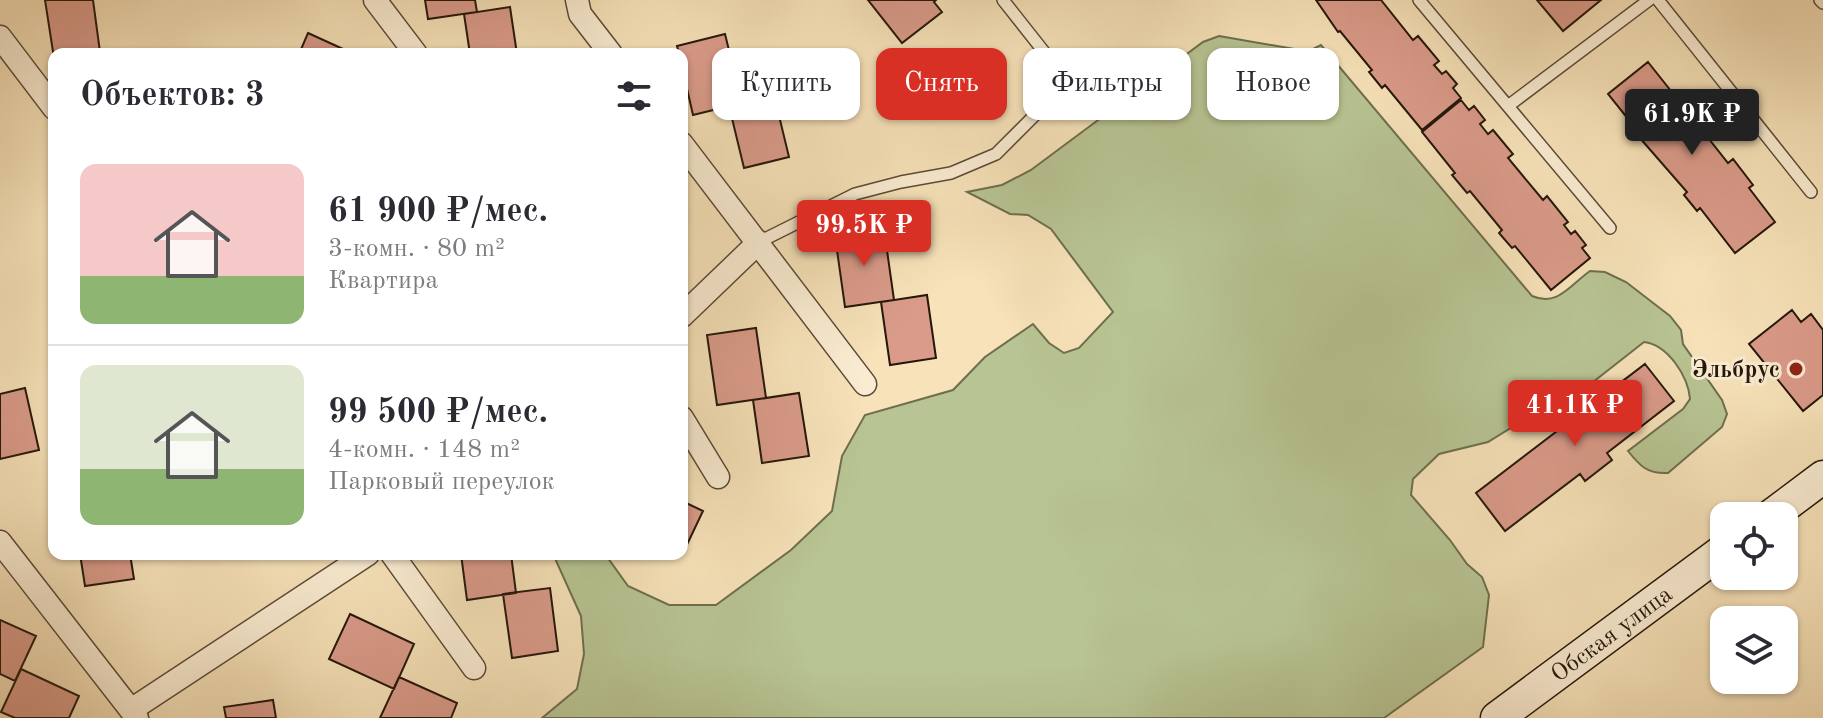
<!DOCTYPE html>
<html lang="ru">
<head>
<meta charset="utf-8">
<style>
	:root { --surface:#fff; --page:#f2f2f3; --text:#2b2b33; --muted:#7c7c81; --line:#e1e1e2; --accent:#d93025 }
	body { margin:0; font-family:"Old Standard TT",serif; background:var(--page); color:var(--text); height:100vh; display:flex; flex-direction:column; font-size:30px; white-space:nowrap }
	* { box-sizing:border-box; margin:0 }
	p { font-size:26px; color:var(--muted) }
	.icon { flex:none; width:44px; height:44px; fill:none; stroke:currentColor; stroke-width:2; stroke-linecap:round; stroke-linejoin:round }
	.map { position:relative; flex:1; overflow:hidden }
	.sheet { position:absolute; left:48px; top:48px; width:640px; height:512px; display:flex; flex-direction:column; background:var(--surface); border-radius:16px; box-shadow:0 2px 6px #0004 }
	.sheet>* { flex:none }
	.top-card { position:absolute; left:712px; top:48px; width:760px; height:72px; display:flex; gap:16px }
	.controls { position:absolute; left:1710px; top:502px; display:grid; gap:16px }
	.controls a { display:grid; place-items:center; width:88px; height:88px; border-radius:16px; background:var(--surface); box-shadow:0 2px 6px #0004; font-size:40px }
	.price { position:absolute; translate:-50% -68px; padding:0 18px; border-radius:8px; background:var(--accent); color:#fff; font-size:26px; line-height:52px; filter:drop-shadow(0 2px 4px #0008) }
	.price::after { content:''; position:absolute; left:50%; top:48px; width:24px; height:18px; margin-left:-12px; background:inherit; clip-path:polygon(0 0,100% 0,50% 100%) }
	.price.selected { background:#222; color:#fff }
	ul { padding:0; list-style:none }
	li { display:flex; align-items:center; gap:24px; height:200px; padding:0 32px }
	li+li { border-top:2px solid var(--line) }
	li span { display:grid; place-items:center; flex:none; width:224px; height:160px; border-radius:16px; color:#555 }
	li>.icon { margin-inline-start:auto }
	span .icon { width:96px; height:96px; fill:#fffc; stroke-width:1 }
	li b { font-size:34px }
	h2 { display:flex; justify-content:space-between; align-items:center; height:96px; padding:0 32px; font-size:34px }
	.chip { padding:0 28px; border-radius:16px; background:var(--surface); box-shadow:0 2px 6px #0004; font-size:28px; line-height:72px }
	.chip.selected { background:var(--accent); color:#fff }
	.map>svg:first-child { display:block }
	.green { fill:#b8c493; stroke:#6e6e4f; stroke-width:2 }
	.building { fill:#da9b8a; stroke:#25170b; stroke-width:2 }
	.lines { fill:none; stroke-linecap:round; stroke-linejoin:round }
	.lane-casing { stroke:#5a4a36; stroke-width:14 }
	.street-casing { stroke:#5a4a36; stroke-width:25 }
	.secondary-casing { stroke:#25170b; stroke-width:35 }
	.lane { stroke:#faecd2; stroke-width:11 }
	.street { stroke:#faecd2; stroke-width:22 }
	.secondary { stroke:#faecd2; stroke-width:32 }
	.poi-dot { fill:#8f2418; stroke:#faecd2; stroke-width:3 }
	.labels { text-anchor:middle; stroke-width:6; stroke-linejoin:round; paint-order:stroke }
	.poi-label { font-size:24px; font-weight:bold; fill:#25170b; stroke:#faecd2; text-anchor:end }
	.street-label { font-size:24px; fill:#25170b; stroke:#faecd2 }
</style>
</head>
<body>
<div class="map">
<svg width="1823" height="718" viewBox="0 0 1823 718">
	<rect width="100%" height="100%" fill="#f7e2b9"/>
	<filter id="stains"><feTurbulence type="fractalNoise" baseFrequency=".0025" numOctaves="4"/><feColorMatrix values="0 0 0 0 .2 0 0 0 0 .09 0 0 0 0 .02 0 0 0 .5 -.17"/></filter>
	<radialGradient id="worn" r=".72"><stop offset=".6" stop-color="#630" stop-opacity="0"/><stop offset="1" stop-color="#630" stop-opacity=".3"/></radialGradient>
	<path class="green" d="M1219,36l81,14h11l10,-5 211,251c26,11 38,-11 58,-25l15,1 21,10 44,34 11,14 2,14 39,56 5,14 -5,13 -54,46c-21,1 -28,-7 -40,-22l55,-42 7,-10c-2,-23 -22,-54 -46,-57l-70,55 -13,-10 -28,18 -16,19 -29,18 -49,12 -26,25 -2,16 39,45 17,24 15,13 7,18 -6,52 -99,71h-842l35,-29 7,-35 -3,-38 -28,-62h52l23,32 41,19h47l75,-55 41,-39 10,-55 23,-41 88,-25 32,-33 48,-33 16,19 15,10 15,-5 34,-36 -62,-83 -23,-14 -18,-1 -43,-22 35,-7 29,-15 172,-128z"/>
	<path class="building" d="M45,0h48l7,52 -46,2v4z
		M425,0h50l2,12 -49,7z
		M868,0h68l-2,2 8,10 -40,31z
		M1316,0h65l32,40 5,-4 21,25 -5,4 8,9 4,-3 11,13 -4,4 8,10 -39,32 -37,-45 -3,3 -13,-16 3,-2 -32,-39 -2,1z
		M1537,0h64l-38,31z
		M510,7l7,47h-47l-6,-40z
		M308,33l46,21h-55z
		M725,34l17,69 -49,12 -11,-48v-13h-3l-2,-8z
		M1648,62l27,34 4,-4 20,24 -5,4 34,43 5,-4 20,26 -4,3 26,34 -40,31 -35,-45 -3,3 -13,-16 3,-3 -48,-55 2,-2 -33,-41z
		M774,95l15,62 -45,11 -15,-62z
		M1461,100l8,10 5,-4 11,14 -5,4 8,10 5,-4 20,24 -5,4 35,42 4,-4 21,26 -4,3 7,9 4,-3 11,14 -4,3 8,10 -39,32 -36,-44 -3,2 -13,-15 3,-3 -32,-39 -3,2 -15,-18 3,-2 -33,-41z
		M884,229l10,71 -49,7 -10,-71z
		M927,295l9,63 -46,7 -9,-63z
		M1792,310l9,12 10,-8 12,16v65l-20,16 -54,-67z
		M756,328l10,70 -49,7 -10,-70z
		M1645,364l29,37 -67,52 5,7 -27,21 -5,-7 -75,57 -29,-38z
		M25,388l14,62 -39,9v-65z
		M799,393l10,63 -47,7 -9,-63z
		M682,501l21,10 -20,42h-1z
		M80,554h50l4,25 -49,7z
		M461,554h50l5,39 -49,7z
		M550,588l8,63 -46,7 -9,-64z
		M350,614l64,30 -20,45 -65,-30z
		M0,620l36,16 -21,45 -15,-7z
		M21,669l58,27 -10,22h-54l-14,-6z
		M399,677l58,26 -6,15h-71z
		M273,700l3,18h-50l-2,-11z"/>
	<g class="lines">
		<g class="lane-casing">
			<path id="lane" d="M1419,0l191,228
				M1658,0l153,192
				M1820,0l3,3
				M1508,106l141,-106
				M759,242l96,-48 46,-12 50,-9 45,-19 40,-40 16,-52 -49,-62"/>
		</g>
		<g class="street-casing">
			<path id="street" d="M375,0l41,54
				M577,0l3,14 31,40
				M0,37l54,71
				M682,144l183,240
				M682,316l77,-74
				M682,418l36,59
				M0,542l137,176
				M392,554l82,114
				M131,710l237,-156"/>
		</g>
		<g class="secondary-casing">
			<g id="secondary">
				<path d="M1771,516l52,-39"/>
				<path id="s1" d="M1497,718l227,-168"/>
			</g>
		</g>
		<use href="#lane" class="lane"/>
		<use href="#street" class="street"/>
		<use href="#secondary" class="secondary"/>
	</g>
	<circle class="poi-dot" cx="1796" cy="369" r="8"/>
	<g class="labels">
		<g class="poi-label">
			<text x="1780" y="377">Эльбрус</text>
		</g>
		<g class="street-label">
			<text dy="8" stroke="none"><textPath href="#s1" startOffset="142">Обская улица</textPath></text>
		</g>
	</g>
	<rect width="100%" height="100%" filter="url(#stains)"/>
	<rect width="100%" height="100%" fill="url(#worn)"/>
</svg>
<div class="controls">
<a><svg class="icon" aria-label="locate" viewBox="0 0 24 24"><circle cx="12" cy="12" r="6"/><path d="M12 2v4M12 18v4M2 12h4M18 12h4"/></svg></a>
<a><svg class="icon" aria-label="layers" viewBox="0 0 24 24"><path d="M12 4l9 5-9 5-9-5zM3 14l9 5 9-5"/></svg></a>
</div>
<b class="price selected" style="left:1692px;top:157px">61.9K ₽</b>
<b class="price" style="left:864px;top:268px">99.5K ₽</b>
<b class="price" style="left:1575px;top:448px">41.1K ₽</b>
<div class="top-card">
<a class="chip">Купить</a>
<a class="chip selected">Снять</a>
<a class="chip">Фильтры</a>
<a class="chip">Новое</a>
</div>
<section class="sheet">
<h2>Объектов: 3<svg class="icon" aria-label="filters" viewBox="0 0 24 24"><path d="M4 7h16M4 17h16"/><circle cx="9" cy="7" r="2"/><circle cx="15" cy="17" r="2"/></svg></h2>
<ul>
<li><span style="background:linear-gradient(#f6c9c9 70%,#8fb573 0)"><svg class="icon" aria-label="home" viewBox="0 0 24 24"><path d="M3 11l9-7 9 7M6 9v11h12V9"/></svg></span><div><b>61 900 ₽/мес.</b><p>3-комн. · 80 m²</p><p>Квартира</p></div></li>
<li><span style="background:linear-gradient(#dfe7d0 65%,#8fb573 0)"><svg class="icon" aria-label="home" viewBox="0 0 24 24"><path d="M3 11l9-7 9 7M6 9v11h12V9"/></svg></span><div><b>99 500 ₽/мес.</b><p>4-комн. · 148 m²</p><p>Парковый переулок</p></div></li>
</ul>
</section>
</div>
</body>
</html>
